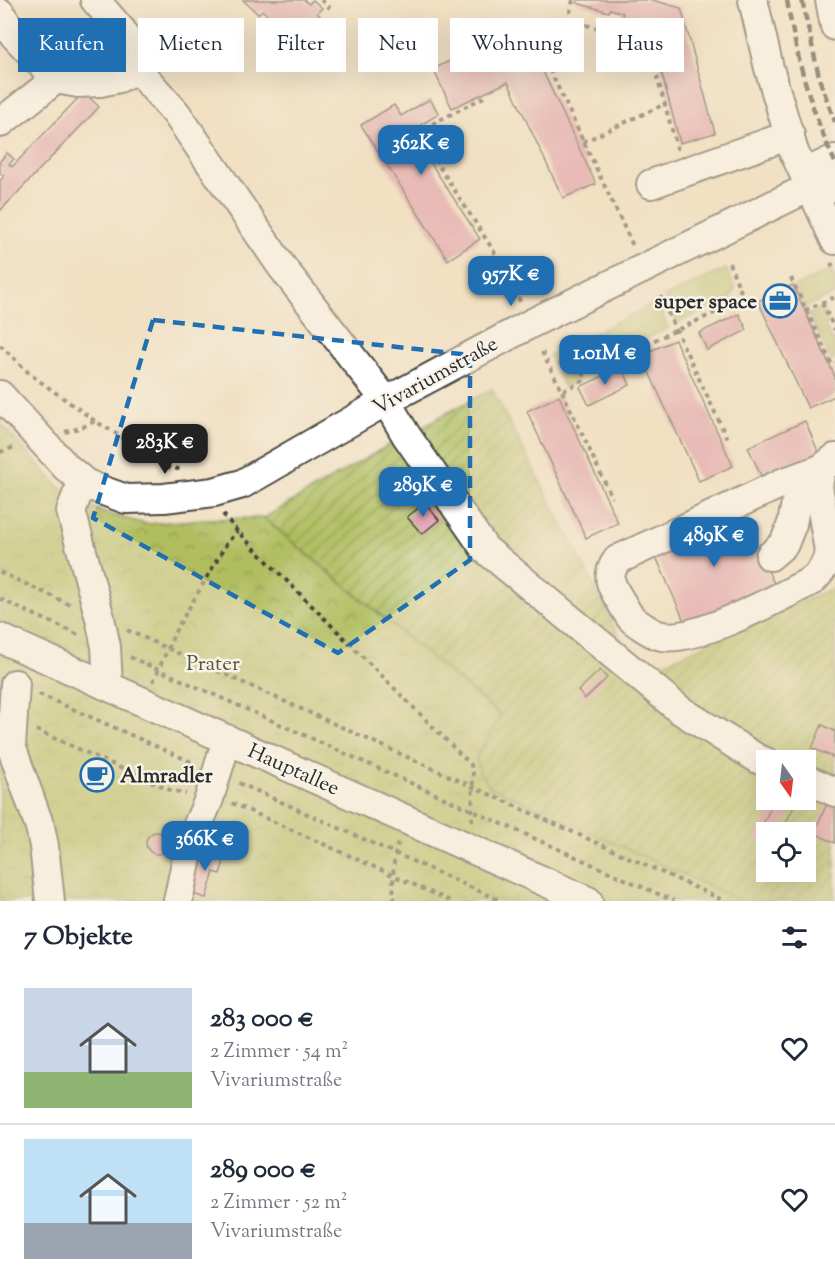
<!DOCTYPE html>
<html lang="de">
<head>
<meta charset="utf-8">
<style>
	:root { --surface:#fff; --page:#f2f2f3; --text:#1f2937; --muted:#747a83; --line:#e0e1e3; --accent:#1f6fb2 }
	body { margin:0; font-family:"Sorts Mill Goudy",serif; background:var(--page); color:var(--text); height:100vh; display:flex; flex-direction:column; font-size:22px; white-space:nowrap }
	* { box-sizing:border-box; margin:0 }
	p { font-size:20px; color:var(--muted) }
	.icon { flex:none; width:33px; height:33px; fill:none; stroke:currentColor; stroke-width:2; stroke-linecap:round; stroke-linejoin:round }
	.map { position:relative; height:901px; overflow:hidden }
	.panel { display:flex; flex-direction:column; background:var(--surface); flex:1 }
	.panel>* { flex:none }
	.top-card { position:absolute; left:18px; top:18px; width:800px; height:54px; display:flex; gap:12px }
	.needle { width:39px; rotate:166deg }
	.controls { position:absolute; left:756px; top:750px; display:grid; gap:12px }
	.controls a { display:grid; place-items:center; width:60px; height:60px; border-radius:0px; background:var(--surface); box-shadow:0 6px 24px #0002; font-size:30px }
	.price { position:absolute; translate:-50% -51px; padding:0 14px; border-radius:12px; background:var(--accent); color:#fff; font-size:20px; line-height:39px; filter:drop-shadow(0 2px 3px #0008) }
	.price::after { content:''; position:absolute; left:50%; top:36px; width:18px; height:14px; margin-left:-9px; background:inherit; clip-path:polygon(0 0,100% 0,50% 100%) }
	.price.on { background:#222; color:#fff }
	ul { padding:0; list-style:none }
	li { display:flex; align-items:center; gap:18px; height:150px; padding:0 24px }
	li+li { border-top:2px solid var(--line) }
	li span { display:grid; place-items:center; flex:none; width:168px; height:120px; border-radius:0px; color:#555 }
	li>.icon { margin-inline-start:auto }
	span .icon { width:72px; height:72px; fill:#fffc; stroke-width:1 }
	li b { font-size:26px }
	h2 { display:flex; justify-content:space-between; align-items:center; height:72px; padding:0 24px; font-size:26px }
	.tag { padding:0 21px; border-radius:0px; background:var(--surface); box-shadow:0 6px 24px #0002; font-size:21px; line-height:54px }
	.tag.on { background:var(--accent); color:#fff }
	.map>svg:first-child { display:block }
	.grass { fill:#b0be61; stroke:#6e7446; stroke-width:1.5 }
	.park { fill:url(#park-crowns); stroke:#6e7446; stroke-width:1.5 }
	.garden { fill:url(#garden-furrows); stroke:#6e7446; stroke-width:1.5; fill-rule:evenodd }
	.building { fill:#dd8ea6 }
	.lines { fill:none; stroke-linecap:round; stroke-linejoin:round }
	.minor-casing { stroke:#494642; stroke-width:32 }
	.path { stroke:#494642; stroke-width:4; stroke-dasharray:4.5 4.5; stroke-linecap:butt }
	.minor { stroke:#fff; stroke-width:28 }
	.rail { stroke:#2b2b2b; stroke-width:4.5; stroke-dasharray:9 4.5; stroke-linecap:butt }
	.marked { fill:none; stroke:#1f6fb2; stroke-width:4.5; stroke-dasharray:12 8; stroke-linejoin:round }
	.labels { text-anchor:middle; stroke-width:5; stroke-linejoin:round; paint-order:stroke }
	.poi-label { font-size:21px; font-weight:bold; fill:#2b2b2b; stroke:#f7f3e8; text-anchor:end }
	.street-label { font-size:21px; fill:#2b2b2b; stroke:#f7f3e8 }
	.park-label { font-size:21px; fill:#53573b; stroke:#f7f3e8 }
</style>
</head>
<body>
<div class="map">
<svg width="835" height="901" viewBox="0 0 835 901">
	<defs>
		<pattern id="park-crowns" width="20" height="18" patternUnits="userSpaceOnUse" patternTransform="scale(1.5)"><rect width="20" height="18" fill="#b0be61"/><path d="M2 6a3 3 0 1 1 6 0M12 15a3 3 0 1 1 6 0" fill="none" stroke="#8f9b50"/></pattern>
		<pattern id="garden-furrows" width="10" height="10" patternUnits="userSpaceOnUse" patternTransform="scale(1.5)"><rect width="10" height="10" fill="#b0be61"/><path d="M-1 1l2-2M0 10L10 0M9 11l2-2" fill="none" stroke="#8f9b50"/></pattern>
	</defs>
	<rect width="100%" height="100%" fill="#f7f3e8"/>
	<filter id="ink" filterUnits="userSpaceOnUse"><feTurbulence type="fractalNoise" baseFrequency=".0167" numOctaves="2"/><feDisplacementMap in="SourceGraphic" scale="12" xChannelSelector="R" yChannelSelector="G"/><feConvolveMatrix kernelMatrix="1 2 1 2 8 2 1 2 1" color-interpolation-filters="sRGB"/></filter>
	<filter id="wash" filterUnits="userSpaceOnUse"><feTurbulence type="fractalNoise" baseFrequency=".008" numOctaves="4" result="noise"/><feDisplacementMap in="SourceGraphic" scale="24" xChannelSelector="R" yChannelSelector="G"/><feGaussianBlur stdDeviation="1.35" result="paint"/><feColorMatrix in="noise" values="0 0 0 0 0 0 0 0 0 0 0 0 0 0 0 0 0 1.4 0 .05"/><feComposite in="paint" operator="in"/></filter>
	<g filter="url(#wash)">
		<rect width="100%" height="100%" fill="#f1e0c2"/>
		<path class="grass" d="M726,269l9,19 -4,10 -54,25 -13,-26z
			M831,270l4,8v16l-30,13 -9,-21z
			M657,302l11,26 -93,43 4,9 -15,7 -15,-32z
			M822,308l7,14 -4,3 7,16 3,-1v19l-3,2 -23,-47z"/>
		<path class="park" d="M0,423l58,63 43,26 45,12 62,-5 56,-1 237,198 -25,42 15,29 251,114h-742z"/>
		<path class="garden" d="M492,389l88,169 46,92 31,16 178,-79v314h-93l-251,-114 -11,-13 -4,-16 25,-43 -237,-197 142,-83zM766,760h40v40h-40zM766,832h40v40h-40z"/>
		<g id="blocks">
			<path class="building" d="M243,0h61l5,4 4,-4 9,8 -5,5 25,23 -24,26 -56,-52 -4,4z
				M577,0h75l29,8 34,125 -35,10 -27,-103 -3,-2 -31,-10 4,-15 -13,-4 -1,3 -32,-9z
				M509,32l8,18 13,-6 66,140 -33,14 -55,-116 -56,26 -19,-39z
				M84,92l15,15 -99,104v-30l4,-5 -4,-3v-12l7,-8 7,6 -5,5 3,3z
				M430,99l9,15 -29,17 70,108 -32,21 -87,-135 33,-20 7,11z
				M793,285l42,92v19l-27,12 -50,-107z
				M739,314l8,16 -40,20 -8,-17z
				M675,340l58,126 -34,15 -58,-126z
				M622,367l8,18 -41,20 -9,-18z
				M559,396l59,127 -32,15 -59,-127z
				M805,421l15,35 -56,26 -16,-35z
				M425,503l14,17 -17,14 -15,-17z
				M740,509l36,79 -89,39 -34,-77z
				M600,670l7,8 -22,21 -7,-8z
				M822,725l13,6v27l-23,-10z
				M89,767l18,9 -3,7 -18,-8z
				M830,797l5,3v43l-21,-10z
				M774,800h23l-12,25 18,7h-37v13l-10,-5z
				M146 843a11 11 0 1 1 22 0a11 11 0 1 1-22 0Z
				M200,847l26,8 -6,19 -6,-2 -8,26 -20,-6z"/>
		</g>
	</g>
	<g filter="url(#ink)">
		<use href="#blocks" fill-opacity="0" stroke="#494642" stroke-width="1.5"/>
		<g class="lines">
			<g class="minor-casing">
				<path id="minor" d="M95,0l27,31 8,18 7,20 39,44 106,154 104,134 20,34 79,114 195,161 78,49 8,3
					M753,0l16,68 25,84 41,88
					M830,0l5,26
					M0,13l14,22 42,44 22,4 22,-1 19,-4 18,-9
					M0,123l56,-44
					M651,184l139,-49
					M810,187l6,-19 19,-9
					M0,395l66,72 19,16 16,7 25,9 38,-1 50,-6 28,-8 144,-83 146,-78 278,-136 16,3 9,-4
					M821,469l-3,17 11,65c-2,13 -7,20 -16,29 -31,16 -122,66 -155,55 -7,-2 -23,-13 -27,-17 -4,-5 -7,-11 -10,-16 -10,-16 -16,-25 -4,-42l165,-77 39,-14 14,-11
					M85,483l-8,12 -6,16 29,107 6,29 2,39
					M770,556l14,-12 8,-20 9,-48
					M0,638l588,263
					M15,684l-4,62 29,81 4,19 6,55
					M806,779l29,13
					M178,901l12,-58 19,-44 18,-60"/>
			</g>
			<path class="path" d="M321,0l9,8
				M573,0l-3,12 2,9 75,21 31,109
				M572,21l-7,9 -28,13 97,205
				M484,97l-67,35 78,121 26,50
				M583,142l82,-38
				M729,263l15,36
				M831,263l4,8
				M791,278l41,87 3,-1
				M660,296l67,142
				M822,303l13,27
				M805,310l30,-13
				M0,345l31,30 64,46 48,29 24,18 13,1
				M542,352l20,39 21,-10 1,-9 168,-76
				M562,391l50,107
				M65,432l18,-5 12,-6
				M0,452l15,-5
				M223,514l14,17 234,234 2,8 -1,49
				M0,572l71,33
				M0,599l79,36
				M127,630l598,271
				M130,657l544,244
				M153,682l23,-52 51,-87 10,-12
				M39,694l157,70
				M36,730l134,60 16,4
				M239,783l262,118
				M232,803l218,98
				M394,901c-1,-20 -2,-39 4,-58"/>
			<use href="#minor" class="minor"/>
			<path class="rail" d="M787,0c9,56 24,111 48,162
				M802,0l18,81 15,41"/>
		</g>
	</g>
	<path d="M0 0H835V901H0ZM153,320l317,35v205l-132,93 -245,-135z" fill="#f1e0c2" fill-opacity=".55" fill-rule="evenodd"/>
	<path class="marked" d="M153,320l317,35v205l-132,93 -245,-135z"/>
	<defs>
		<g id="office-ring" transform="scale(1.725)"><circle r="9.5" fill="#f7f3e8" stroke="#1f6fb2" stroke-width="1.5"/><path d="M-6-3h4V-5.5h4V-3h4V5H-6ZM-1-4.5V-3h2v-1.5ZM-6 0V1H6V0Z" fill="#1f6fb2"/></g>
		<g id="cafe-ring" transform="scale(1.725)"><circle r="9.5" fill="#f7f3e8" stroke="#1f6fb2" stroke-width="1.5"/><path d="M-5.5-4.5H6V0H3Q3 3.5 0 3.5H-2.5Q-5.5 3.5-5.5 0ZM3-3.2v2h1.7v-2ZM-6 4.5H4V6H-6Z" fill="#1f6fb2"/></g>
	</defs>
	<g fill-rule="evenodd">
		<use href="#office-ring" x="780" y="301"/>
		<use href="#cafe-ring" x="97" y="775"/>
	</g>
	<g class="labels">
		<g class="poi-label">
			<text x="757" y="308">super space</text>
			<text x="120" y="782" text-anchor="start">Almradler</text>
		</g>
		<g class="street-label">
			<text transform="translate(435 375) rotate(-29)" y="7">Vivariumstraße</text>
			<text transform="translate(294 769) rotate(24)" y="7">Hauptallee</text>
		</g>
		<g class="park-label">
			<text x="213" y="670">Prater</text>
		</g>
	</g>
</svg>
<div class="controls">
<a><svg class="needle" viewBox="-14 -14 28 28"><path d="M0-13l5 13h-10z" fill="#e53935"/><path d="M0 13l5-13h-10z" fill="#747a83"/></svg></a>
<a><svg class="icon" aria-label="locate" viewBox="0 0 24 24"><circle cx="12" cy="12" r="6"/><path d="M12 2v4M12 18v4M2 12h4M18 12h4"/></svg></a>
</div>
<b class="price" style="left:421px;top:176px">362K €</b>
<b class="price" style="left:511px;top:307px">957K €</b>
<b class="price" style="left:605px;top:386px">1.01M €</b>
<b class="price on" style="left:165px;top:475px">283K €</b>
<b class="price" style="left:423px;top:518px">289K €</b>
<b class="price" style="left:714px;top:568px">489K €</b>
<b class="price" style="left:205px;top:872px">366K €</b>
<div class="top-card">
<a class="tag on">Kaufen</a>
<a class="tag">Mieten</a>
<a class="tag">Filter</a>
<a class="tag">Neu</a>
<a class="tag">Wohnung</a>
<a class="tag">Haus</a>
</div>
</div>
<section class="panel">
<h2>7 Objekte<svg class="icon" aria-label="filters" viewBox="0 0 24 24"><path d="M4 7h16M4 17h16"/><circle cx="9" cy="7" r="2"/><circle cx="15" cy="17" r="2"/></svg></h2>
<ul>
<li><span style="background:linear-gradient(#c9d6e8 70%,#8fb573 0)"><svg class="icon" aria-label="home" viewBox="0 0 24 24"><path d="M3 11l9-7 9 7M6 9v11h12V9"/></svg></span><div><b>283 000 €</b><p>2 Zimmer · 54 m²</p><p>Vivariumstraße</p></div><svg class="icon" aria-label="heart" viewBox="0 0 24 24"><path d="M12 20l-8-8c-3-5 5-10 8-4 3-6 11-1 8 4z"/></svg></li>
<li><span style="background:linear-gradient(#bfe0f5 70%,#9aa5b1 0)"><svg class="icon" aria-label="home" viewBox="0 0 24 24"><path d="M3 11l9-7 9 7M6 9v11h12V9"/></svg></span><div><b>289 000 €</b><p>2 Zimmer · 52 m²</p><p>Vivariumstraße</p></div><svg class="icon" aria-label="heart" viewBox="0 0 24 24"><path d="M12 20l-8-8c-3-5 5-10 8-4 3-6 11-1 8 4z"/></svg></li>
</ul>
</section>
</body>
</html>
